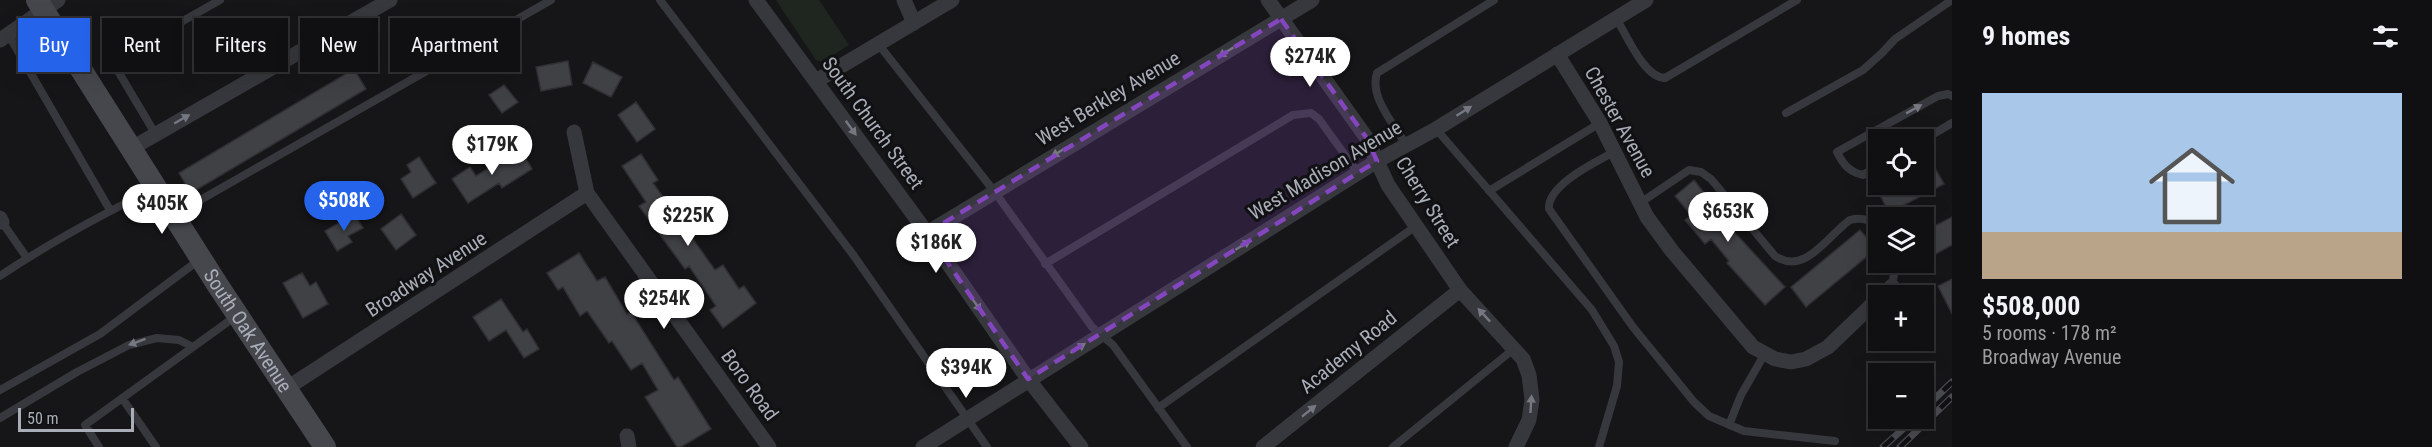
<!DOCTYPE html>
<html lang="en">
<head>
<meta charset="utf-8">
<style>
	:root { --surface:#101012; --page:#19191b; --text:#f1f3f6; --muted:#9c9d9f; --line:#303032; --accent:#2563eb }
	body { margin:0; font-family:"Roboto Condensed",sans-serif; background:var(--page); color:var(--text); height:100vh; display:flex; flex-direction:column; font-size:22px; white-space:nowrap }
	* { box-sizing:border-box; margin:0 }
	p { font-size:20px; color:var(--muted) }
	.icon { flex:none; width:33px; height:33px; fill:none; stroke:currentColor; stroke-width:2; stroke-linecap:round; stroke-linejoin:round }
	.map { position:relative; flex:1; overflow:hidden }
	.details { display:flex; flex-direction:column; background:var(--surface); width:480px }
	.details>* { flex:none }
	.top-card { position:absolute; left:18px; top:18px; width:570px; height:54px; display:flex; gap:12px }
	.fabs { position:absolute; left:1868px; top:129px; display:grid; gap:12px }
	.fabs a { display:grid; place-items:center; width:66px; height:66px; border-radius:0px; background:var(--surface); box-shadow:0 6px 24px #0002,0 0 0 2px var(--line); font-size:30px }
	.scale { position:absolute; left:18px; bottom:15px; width:116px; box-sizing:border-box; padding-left:6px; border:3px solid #a8adb8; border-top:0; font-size:16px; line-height:21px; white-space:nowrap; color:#a8adb8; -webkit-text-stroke:4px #111113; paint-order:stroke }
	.price { position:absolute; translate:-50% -51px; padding:0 14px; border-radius:21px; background:#fff; color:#222; font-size:20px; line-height:39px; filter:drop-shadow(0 2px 3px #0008) }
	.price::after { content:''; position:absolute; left:50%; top:36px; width:18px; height:14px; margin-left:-9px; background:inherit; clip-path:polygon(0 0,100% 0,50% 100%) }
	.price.active { background:var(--accent); color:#fff }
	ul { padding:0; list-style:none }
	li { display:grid; align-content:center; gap:12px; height:318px; padding:0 30px }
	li+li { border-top:2px solid var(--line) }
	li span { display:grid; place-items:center; height:186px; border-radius:0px; color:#555 }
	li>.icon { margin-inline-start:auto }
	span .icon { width:108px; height:108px; fill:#fffc; stroke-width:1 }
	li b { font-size:26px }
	h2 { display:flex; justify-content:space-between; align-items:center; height:72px; padding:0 30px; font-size:26px }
	.chip { padding:0 21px; border-radius:0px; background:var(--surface); box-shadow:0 6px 24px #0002,0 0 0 2px var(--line); font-size:21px; line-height:54px }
	.chip.active { background:var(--accent); color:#fff }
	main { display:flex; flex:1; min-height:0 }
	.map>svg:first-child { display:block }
	.green { fill:#1e261f }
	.building { fill:#404145; stroke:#303034; stroke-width:1.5 }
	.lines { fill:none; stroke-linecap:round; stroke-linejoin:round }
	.lane { stroke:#37383d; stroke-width:8 }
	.street { stroke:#37383d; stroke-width:15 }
	.secondary { stroke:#45474d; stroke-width:22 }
	.rail-casing { stroke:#4a4c52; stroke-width:7 }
	.rail { stroke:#111113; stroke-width:4.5; stroke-dasharray:14; stroke-linecap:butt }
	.oneway { fill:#757881 }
	.marked { fill:#8446be; fill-opacity:0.2; stroke:#8446be; stroke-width:4.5; stroke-dasharray:12 8; stroke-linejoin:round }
	.labels { text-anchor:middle; stroke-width:6; stroke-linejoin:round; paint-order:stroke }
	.street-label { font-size:20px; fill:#a8adb8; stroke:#111113 }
</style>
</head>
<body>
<main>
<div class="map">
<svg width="1952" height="447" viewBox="0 0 1952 447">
	<rect width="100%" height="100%" fill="#161618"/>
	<path class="green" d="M776,0h43l30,45 -27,17 -6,-2z"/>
	<path class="building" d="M568,61l4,24 -31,6 -5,-24z
		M593,62l29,15 -11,20 -28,-14z
		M354,69l12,20 -175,104 -12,-20z
		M504,85l14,17 -16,11 -13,-18z
		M636,102l19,27 -18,13 -19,-27z
		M1923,147l21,37 -55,29 -11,-22 12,-7h33z
		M520,149l12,20 -30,19 -3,-5 -31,20 -16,-24 18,-12 6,9z
		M641,154l17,26 -5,3 62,87 8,-5 16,24 5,-3 12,17 -33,25 -13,-18 6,-4 -27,-40 -4,3 -46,-63 7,-4 -24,-36z
		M419,157l17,26 -23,15 -12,-19 10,-7 -4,-7z
		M1694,180l42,54 49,53 -20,18 -38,-42 2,-2 -18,-22 -6,5 -20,-24 6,-5 -16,-19z
		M354,214l9,14 -15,8 4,6 -15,9 -12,-20z
		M401,214l15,21 -20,15 -15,-21z
		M1952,217v28l-29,16v-29z
		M1860,230l16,19 -70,58 -15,-20z
		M579,253l18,28 8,-4 22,37 4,-2 43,68 4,-3 33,52 -30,18h-4l-32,-50 13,-7 -16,-27 -11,7 -19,-29 -3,2 -22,-32 -7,5 -17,-29 -5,3 -11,-17z
		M302,273l8,13 6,-4 12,22 -25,14 -20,-35z
		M1952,279v35l-14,-28z
		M501,299l22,33 4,-3 12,20 -15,9 -18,-28 -17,11 -16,-24z"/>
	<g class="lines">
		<path class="lane" d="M660,0l194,256 133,191
			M1616,18c10,16 28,60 49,60l132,-78
			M8,34l102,176
			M879,45l115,146 98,136 21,18 74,102
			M1786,113l77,-43 19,-17 13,-14 57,-39
			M1436,129l156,181 22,36 5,16 -2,24 -18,61
			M156,135l-44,-74 108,-61
			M1923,140l29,-17
			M1406,145c-12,-21 -37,-48 -29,-72l117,-73
			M1614,152c-18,10 -67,33 -65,57l84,118 61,75 15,14 35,15 91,10
			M1878,166l-15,9c-14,-3 -20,-11 -26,-23l101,-56 10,-2 4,2
			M1489,191l111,-68
			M1640,203l49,-33 12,2 10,7 64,77c30,20 52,-20 75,-36 11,-3 19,-1 28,7
			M174,215l377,-215
			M2,222l25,36
			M1045,264l248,-149 18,-2 8,6 39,54
			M0,276c49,-33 101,-61 154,-87
			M1892,286l4,-24
			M0,390l100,-56 99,-74
			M122,398l34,49
			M1158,408l258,-182
			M0,418l77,-46 52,-27 28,-7 22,2 14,7
			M1729,425l12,-30 23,-40
			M99,447l-14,-22 151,-109
			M1393,447l122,-99"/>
		<path class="street" d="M756,0l171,233 101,146 53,68
			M904,0l10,23
			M1268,0l98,137 22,48 72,105 63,69 6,16 3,25 -3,20 -13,27
			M0,40l58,-40
			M1557,54l43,69 47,94 25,34 81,96 22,12 16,3 15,-3 22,-12 50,-48
			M816,81l136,-81
			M574,132l13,61 182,254
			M132,148l258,-148
			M0,218l2,4
			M927,233l385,-233
			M1882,296l10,-10
			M287,388l300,-195
			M627,436l2,11
			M923,447l454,-286 59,-32 210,-129
			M1263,447l197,-157"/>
		<path class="secondary" id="s1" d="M37,0l180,284 108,163"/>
		<g class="rail-casing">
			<path id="rail" d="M1923,410l29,-28
				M1883,447l32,-29
				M1900,447l52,-50"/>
		</g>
		<use href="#rail" class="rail"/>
	</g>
	<defs><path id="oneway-solid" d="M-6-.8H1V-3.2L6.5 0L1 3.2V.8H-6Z" transform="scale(1.5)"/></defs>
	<g class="oneway">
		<use href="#oneway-solid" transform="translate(1226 52) rotate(149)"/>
		<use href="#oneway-solid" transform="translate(1914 109) rotate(-29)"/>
		<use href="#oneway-solid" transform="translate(1464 111) rotate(-32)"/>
		<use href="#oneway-solid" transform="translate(182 119) rotate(-30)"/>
		<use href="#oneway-solid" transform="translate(851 128) rotate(54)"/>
		<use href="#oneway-solid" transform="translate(1059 152) rotate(149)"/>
		<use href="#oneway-solid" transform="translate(1243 245) rotate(-32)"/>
		<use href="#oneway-solid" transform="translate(976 304) rotate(55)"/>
		<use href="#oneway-solid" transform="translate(1484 315) rotate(-133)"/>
		<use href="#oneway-solid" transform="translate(137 342) rotate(160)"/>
		<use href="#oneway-solid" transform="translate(1078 348) rotate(-32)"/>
		<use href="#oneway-solid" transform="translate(1531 404) rotate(-86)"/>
		<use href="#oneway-solid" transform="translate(1309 411) rotate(-39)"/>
	</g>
	<path class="marked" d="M1281,19l85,118 11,24 -349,218 -101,-146z"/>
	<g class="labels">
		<g class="street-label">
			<text transform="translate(1108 98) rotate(-31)" y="7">West Berkley Avenue</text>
			<text transform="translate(1620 122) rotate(61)" y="7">Chester Avenue</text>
			<text transform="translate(873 123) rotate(54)" y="7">South Church Street</text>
			<text transform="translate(1325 170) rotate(-31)" y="7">West Madison Avenue</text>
			<text transform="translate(1428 202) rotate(58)" y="7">Cherry Street</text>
			<text transform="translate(426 274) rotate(-33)" y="7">Broadway Avenue</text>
			<text dy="7" stroke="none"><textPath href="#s1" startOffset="392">South Oak Avenue</textPath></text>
			<text transform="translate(1348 352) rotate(-39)" y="7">Academy Road</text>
			<text transform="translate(750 385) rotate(54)" y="7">Boro Road</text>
		</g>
	</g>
</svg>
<div class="fabs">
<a><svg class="icon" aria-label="locate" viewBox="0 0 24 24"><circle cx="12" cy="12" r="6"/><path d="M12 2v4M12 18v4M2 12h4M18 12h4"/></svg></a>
<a><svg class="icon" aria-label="layers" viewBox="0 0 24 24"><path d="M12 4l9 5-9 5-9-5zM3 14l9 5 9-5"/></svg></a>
<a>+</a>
<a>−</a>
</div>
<div class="scale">50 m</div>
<b class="price" style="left:1310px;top:88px">$274K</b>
<b class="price" style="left:492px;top:176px">$179K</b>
<b class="price active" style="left:344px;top:232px">$508K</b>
<b class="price" style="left:162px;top:235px">$405K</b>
<b class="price" style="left:1728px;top:243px">$653K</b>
<b class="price" style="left:688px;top:247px">$225K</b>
<b class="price" style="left:936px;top:274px">$186K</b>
<b class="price" style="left:664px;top:330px">$254K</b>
<b class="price" style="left:966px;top:399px">$394K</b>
<div class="top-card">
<a class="chip active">Buy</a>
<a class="chip">Rent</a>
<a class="chip">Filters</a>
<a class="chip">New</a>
<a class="chip">Apartment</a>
</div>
</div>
<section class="details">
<h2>9 homes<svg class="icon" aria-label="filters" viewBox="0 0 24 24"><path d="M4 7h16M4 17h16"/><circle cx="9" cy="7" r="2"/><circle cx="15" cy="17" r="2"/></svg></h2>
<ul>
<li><span style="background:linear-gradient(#a9c7e8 75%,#b9a48a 0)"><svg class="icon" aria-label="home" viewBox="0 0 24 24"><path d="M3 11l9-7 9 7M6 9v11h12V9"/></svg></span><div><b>$508,000</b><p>5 rooms · 178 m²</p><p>Broadway Avenue</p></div></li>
</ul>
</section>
</main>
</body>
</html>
